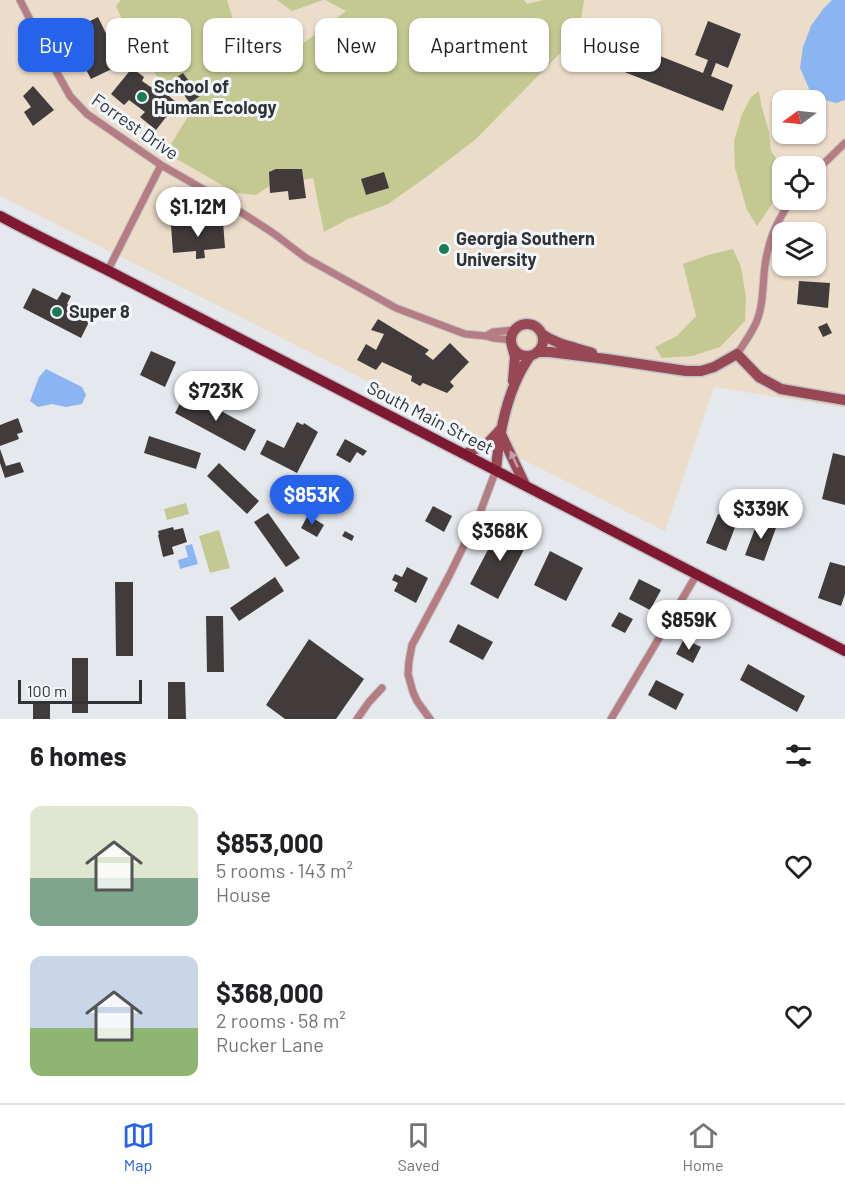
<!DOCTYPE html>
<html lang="en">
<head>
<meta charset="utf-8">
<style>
	:root { --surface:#fff; --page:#f6f6f6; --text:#202124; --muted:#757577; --line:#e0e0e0; --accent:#2563eb }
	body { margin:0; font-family:Barlow,sans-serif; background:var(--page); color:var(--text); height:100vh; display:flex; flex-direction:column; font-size:22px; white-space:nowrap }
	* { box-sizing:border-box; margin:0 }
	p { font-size:20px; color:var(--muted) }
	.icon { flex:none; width:33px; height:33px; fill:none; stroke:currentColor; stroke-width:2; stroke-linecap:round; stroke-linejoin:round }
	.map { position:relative; height:719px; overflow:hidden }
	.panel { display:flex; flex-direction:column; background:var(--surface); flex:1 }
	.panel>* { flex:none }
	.banner { position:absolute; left:18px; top:18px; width:810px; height:54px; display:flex; gap:12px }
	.needle { width:39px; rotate:255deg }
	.controls { position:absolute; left:772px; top:90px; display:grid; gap:12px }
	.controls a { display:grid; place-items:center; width:54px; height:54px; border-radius:12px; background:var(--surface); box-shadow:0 2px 4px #0004; font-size:30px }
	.scale { position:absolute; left:18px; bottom:15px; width:124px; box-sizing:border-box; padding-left:6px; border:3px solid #313234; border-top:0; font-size:16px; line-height:21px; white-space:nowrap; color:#313234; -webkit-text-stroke:4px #f3f6fb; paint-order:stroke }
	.price { position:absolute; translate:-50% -51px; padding:0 14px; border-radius:21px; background:#fff; color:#222; font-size:20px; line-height:39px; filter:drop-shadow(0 2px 3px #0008) }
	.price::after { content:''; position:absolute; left:50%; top:36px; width:18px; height:14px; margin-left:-9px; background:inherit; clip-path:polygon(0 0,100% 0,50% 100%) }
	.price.selected { background:var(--accent); color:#fff }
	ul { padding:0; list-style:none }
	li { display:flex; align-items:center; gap:18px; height:150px; padding:0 30px }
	li span { display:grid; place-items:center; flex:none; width:168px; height:120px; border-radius:12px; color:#555 }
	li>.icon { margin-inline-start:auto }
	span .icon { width:72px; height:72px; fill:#fffc; stroke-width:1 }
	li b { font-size:26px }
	h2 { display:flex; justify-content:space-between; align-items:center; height:72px; padding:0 30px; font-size:26px }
	.pill { padding:0 21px; border-radius:12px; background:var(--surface); box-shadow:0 2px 4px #0004; font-size:21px; line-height:54px }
	.pill.selected { background:var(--accent); color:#fff }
	.tabs { display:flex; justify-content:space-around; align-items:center; height:84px; border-top:2px solid var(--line); background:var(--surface); font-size:16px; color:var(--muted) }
	.tabs a { display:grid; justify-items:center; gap:3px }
	.tabs .selected { color:var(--accent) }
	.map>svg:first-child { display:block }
	.education { fill:#ecdcca; fill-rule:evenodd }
	.green { fill:#c4c992 }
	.water { fill:#8bb4f2 }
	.building { fill:#413c3b }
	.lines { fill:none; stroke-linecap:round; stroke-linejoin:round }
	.street-casing { stroke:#c1c4c9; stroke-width:9 }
	.secondary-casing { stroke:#c1c4c9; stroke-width:13 }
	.primary-casing { stroke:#c1c4c9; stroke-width:13 }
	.street { stroke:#b67c83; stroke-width:7 }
	.secondary { stroke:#984754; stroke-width:10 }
	.primary { stroke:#7f1933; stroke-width:10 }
	.oneway { fill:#c69ea8 }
	.poi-dot { fill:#197c55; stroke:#f3f6fb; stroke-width:2 }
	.labels { text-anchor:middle; stroke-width:6; stroke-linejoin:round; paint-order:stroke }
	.poi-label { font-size:18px; font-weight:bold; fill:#313234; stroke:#f3f6fb; text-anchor:start }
	.street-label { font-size:18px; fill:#313234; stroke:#f3f6fb }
</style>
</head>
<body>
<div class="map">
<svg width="845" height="719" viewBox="0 0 845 719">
	<rect width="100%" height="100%" fill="#e5e9ee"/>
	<path class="education" d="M0,0h845v408l-131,-21 -49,144 -665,-335zM783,100h33v34h-33zM783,166h33v34h-33zM783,232h33v34h-33z"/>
	<path class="green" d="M121,0h106l5,16 3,29 28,18 34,-15 49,-37 -21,-11h199l3,4 16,-4h41l-5,34 -103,105 -51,39 -37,26 -40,15 -24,13 -11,-54 -42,7 -15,10 -20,-2 -61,-35 -4,-14 21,-34 -11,-21 -24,-13 -26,-37 -15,-33z
		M277,0h46l-31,11z
		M759,91l2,13 8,28 2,19 12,17v20l-26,38 -10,-16 -12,-42 -1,-27 8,-27 9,-17z
		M733,249l8,18 5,30 -1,24 -25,26 -28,9 -30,2 -7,-11 22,-11 19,-20 -13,-52 25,-9z
		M186,503l3,11 -22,6 -3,-11z
		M219,530l11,38 -20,5 -11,-37z"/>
	<path class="water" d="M832,0h13v100l-9,3 -19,-5 -6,-5 -11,-25 3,-21 8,-21 12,-17z
		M46,369l36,18 4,8 -4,9 -16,3 -14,-3 -14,3 -8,-6 9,-24z
		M192,544l6,20 -18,5 -2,-9 10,-3 -3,-11z"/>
	<path class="building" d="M98,17l15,31 -7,4 3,8 5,-2 4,8 -27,13 -7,-13 6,-3 -2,-5 -2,1 -14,-29z
		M708,21l33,13 -13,34 -12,-5 -5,13 22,9 -10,26 -106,-42 10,-26 76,30 5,-13 -13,-5z
		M132,68l12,9 -2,4 19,13 2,-3 14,12 -21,27 -16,-13 5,-5 -16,-12 -5,5 -13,-11z
		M183,73l17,23 -10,7 -17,-23z
		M33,86l21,24 -21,16 -9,-14 7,-5 -8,-11z
		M276,169h26l4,29 -17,2 -1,-9 -18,2 -1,-21z
		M384,172l5,16 -23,7 -5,-16z
		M223,221l2,27 -21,2 1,8 -9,1v-8l-23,2 -2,-28z
		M799,281l31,2 -2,25 -31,-4z
		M33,288l24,12 5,-8 9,4 -4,8 25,12 -11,22 -58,-30z
		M378,319l51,31 -4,4 8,6 17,-17 19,19 -19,20 4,4 -7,7 -24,-10 -3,3 -9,-5 1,-5 -30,-14 -6,8 -19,-10 9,-16 10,6 8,-16 -13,-4z
		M827,323l5,10 -9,4 -5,-10z
		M151,351l25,11 -11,25 -25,-12z
		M186,392l70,38 -11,21 -70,-38z
		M18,418l5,14 -6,2 2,5 -19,7v-21z
		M297,422l6,3 1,-2 14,9 -21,41 -37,-19 7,-14 17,8z
		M149,436l52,17 -5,16 -52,-16z
		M345,439l22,12 -4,5 -6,-4 -7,11 -14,-8z
		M0,449l6,17 14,-4 4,10 -19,6 -5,-15z
		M833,453l12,3v49l-23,-6z
		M219,463l40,38 -12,13 -40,-38z
		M320,488l12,5 -6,17 -12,-4z
		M433,506l19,10 -8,16 -19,-11z
		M268,513l32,45 -14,9 -32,-45z
		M718,514l19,8 -11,29 -20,-8z
		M308,515l16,10 -7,12 -16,-9z
		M759,518l18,7 -13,36 -19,-6z
		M501,525l28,15 -31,59 -28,-15z
		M173,527l1,3 9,-2 4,14 -15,5 2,7 -11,3 -5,-22h1l-1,-4z
		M345,531l9,5 -2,5 -10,-5z
		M550,551l33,17 -17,33 -32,-16z
		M830,562l15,4v28l-4,12 -23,-8z
		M407,567l21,11 -12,25 -22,-12 4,-8 -6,-3 3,-6 7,3z
		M275,577l9,14 -45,30 -9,-13z
		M639,579l22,11 -11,20 -21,-11z
		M115,582h18v74h-17z
		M619,612l14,7 -8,14 -14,-7z
		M206,616h17l1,56h-17z
		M458,624l35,18 -10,18 -34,-18z
		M309,639l55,40 -28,40h-51l-19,-14z
		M684,639l17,8 -8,16 -17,-9z
		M72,658h16v55h-16z
		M748,664l57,32 -8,16 -57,-32z
		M656,680l28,14 -8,16 -28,-15z
		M168,682h17l1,37h-18z
		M33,701h17v18h-17z"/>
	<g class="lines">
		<g class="street-casing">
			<path id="street" d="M20,0l36,71 14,25 17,18 74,51 61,35 51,33 33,25 90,50 69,26 21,2 7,2 18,2
				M816,171l29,-28
				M108,270l53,-105
				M486,336l7,-4 21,-2
				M737,354c7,-10 14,-20 19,-31 10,-23 5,-50 12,-73 4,-19 13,-34 23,-50
				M357,719l12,-17 13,-14
				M430,719l-13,-18 -4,-9 -5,-18 1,-13 3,-16 37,-69 32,-66 15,-40
				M611,719l86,-145"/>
		</g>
		<g class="secondary-casing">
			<path id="secondary" d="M511 340a16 16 0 1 1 32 0a16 16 0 1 1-32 0Z
				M542,334c15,11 33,13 50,19
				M512,346l3,11 -2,24
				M537,352h13l56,7 80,12h15l13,-4 23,-13 22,23 22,12 64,11
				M501,434l24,51
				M465,454l23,-11 13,-14
				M496,470c3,-37 12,-83 34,-114"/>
		</g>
		<g class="primary-casing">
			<path id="primary" d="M0,216c35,19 71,36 107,54 246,127 492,253 738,381"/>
		</g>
		<use href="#street" class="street"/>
		<use href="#secondary" class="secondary"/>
		<use href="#primary" class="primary"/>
	</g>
	<defs><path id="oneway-solid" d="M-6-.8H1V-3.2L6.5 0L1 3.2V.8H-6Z" transform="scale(1.5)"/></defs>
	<use class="oneway" href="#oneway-solid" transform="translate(514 459) rotate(-115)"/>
	<g class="poi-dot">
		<circle cx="142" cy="97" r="6"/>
		<circle cx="444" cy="249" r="6"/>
		<circle cx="57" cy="312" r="6"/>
	</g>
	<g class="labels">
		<g class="poi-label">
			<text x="154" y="93">School of<tspan x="154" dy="21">Human Ecology</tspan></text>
			<text x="456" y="245">Georgia Southern<tspan x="456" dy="21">University</tspan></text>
			<text x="69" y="318">Super 8</text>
		</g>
		<g class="street-label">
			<text transform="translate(135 127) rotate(35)" y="6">Forrest Drive</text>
			<text transform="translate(430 418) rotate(27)" y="6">South Main Street</text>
		</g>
	</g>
</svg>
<div class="controls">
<a><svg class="needle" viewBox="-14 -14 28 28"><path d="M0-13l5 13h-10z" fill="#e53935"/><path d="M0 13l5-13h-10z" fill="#757577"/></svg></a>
<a><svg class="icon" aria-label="locate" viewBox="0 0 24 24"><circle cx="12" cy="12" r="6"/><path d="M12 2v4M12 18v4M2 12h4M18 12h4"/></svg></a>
<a><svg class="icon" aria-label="layers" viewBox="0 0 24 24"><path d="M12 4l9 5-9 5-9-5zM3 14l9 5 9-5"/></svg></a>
</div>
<div class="scale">100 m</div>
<b class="price" style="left:198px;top:238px">$1.12M</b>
<b class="price" style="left:216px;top:422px">$723K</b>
<b class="price selected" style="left:312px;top:526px">$853K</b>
<b class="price" style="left:761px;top:540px">$339K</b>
<b class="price" style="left:500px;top:562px">$368K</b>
<b class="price" style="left:689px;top:651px">$859K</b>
<div class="banner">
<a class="pill selected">Buy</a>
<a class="pill">Rent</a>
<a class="pill">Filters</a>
<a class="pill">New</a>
<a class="pill">Apartment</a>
<a class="pill">House</a>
</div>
</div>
<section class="panel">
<h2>6 homes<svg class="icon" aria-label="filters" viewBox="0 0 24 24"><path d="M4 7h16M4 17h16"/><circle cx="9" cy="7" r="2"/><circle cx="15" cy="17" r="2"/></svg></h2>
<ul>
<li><span style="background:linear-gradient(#dfe7d0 60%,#7fa58c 0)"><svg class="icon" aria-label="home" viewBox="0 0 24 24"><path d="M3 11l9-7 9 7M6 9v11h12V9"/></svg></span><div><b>$853,000</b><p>5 rooms · 143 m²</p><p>House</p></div><svg class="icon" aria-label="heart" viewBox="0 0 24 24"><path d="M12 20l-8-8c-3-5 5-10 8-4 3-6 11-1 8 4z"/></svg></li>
<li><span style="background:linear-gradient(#c9d6e8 60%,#8fb573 0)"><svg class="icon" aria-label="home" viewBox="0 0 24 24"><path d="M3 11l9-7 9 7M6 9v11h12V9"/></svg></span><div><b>$368,000</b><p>2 rooms · 58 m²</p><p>Rucker Lane</p></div><svg class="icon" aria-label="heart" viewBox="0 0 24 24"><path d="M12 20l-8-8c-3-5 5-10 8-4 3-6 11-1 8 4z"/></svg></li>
</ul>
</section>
<nav class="tabs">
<a class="selected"><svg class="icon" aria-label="map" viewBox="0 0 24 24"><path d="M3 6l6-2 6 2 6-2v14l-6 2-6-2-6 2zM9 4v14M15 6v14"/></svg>Map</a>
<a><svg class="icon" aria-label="saved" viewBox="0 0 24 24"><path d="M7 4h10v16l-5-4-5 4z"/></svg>Saved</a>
<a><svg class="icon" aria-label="home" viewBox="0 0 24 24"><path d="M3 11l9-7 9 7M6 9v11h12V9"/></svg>Home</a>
</nav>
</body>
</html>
